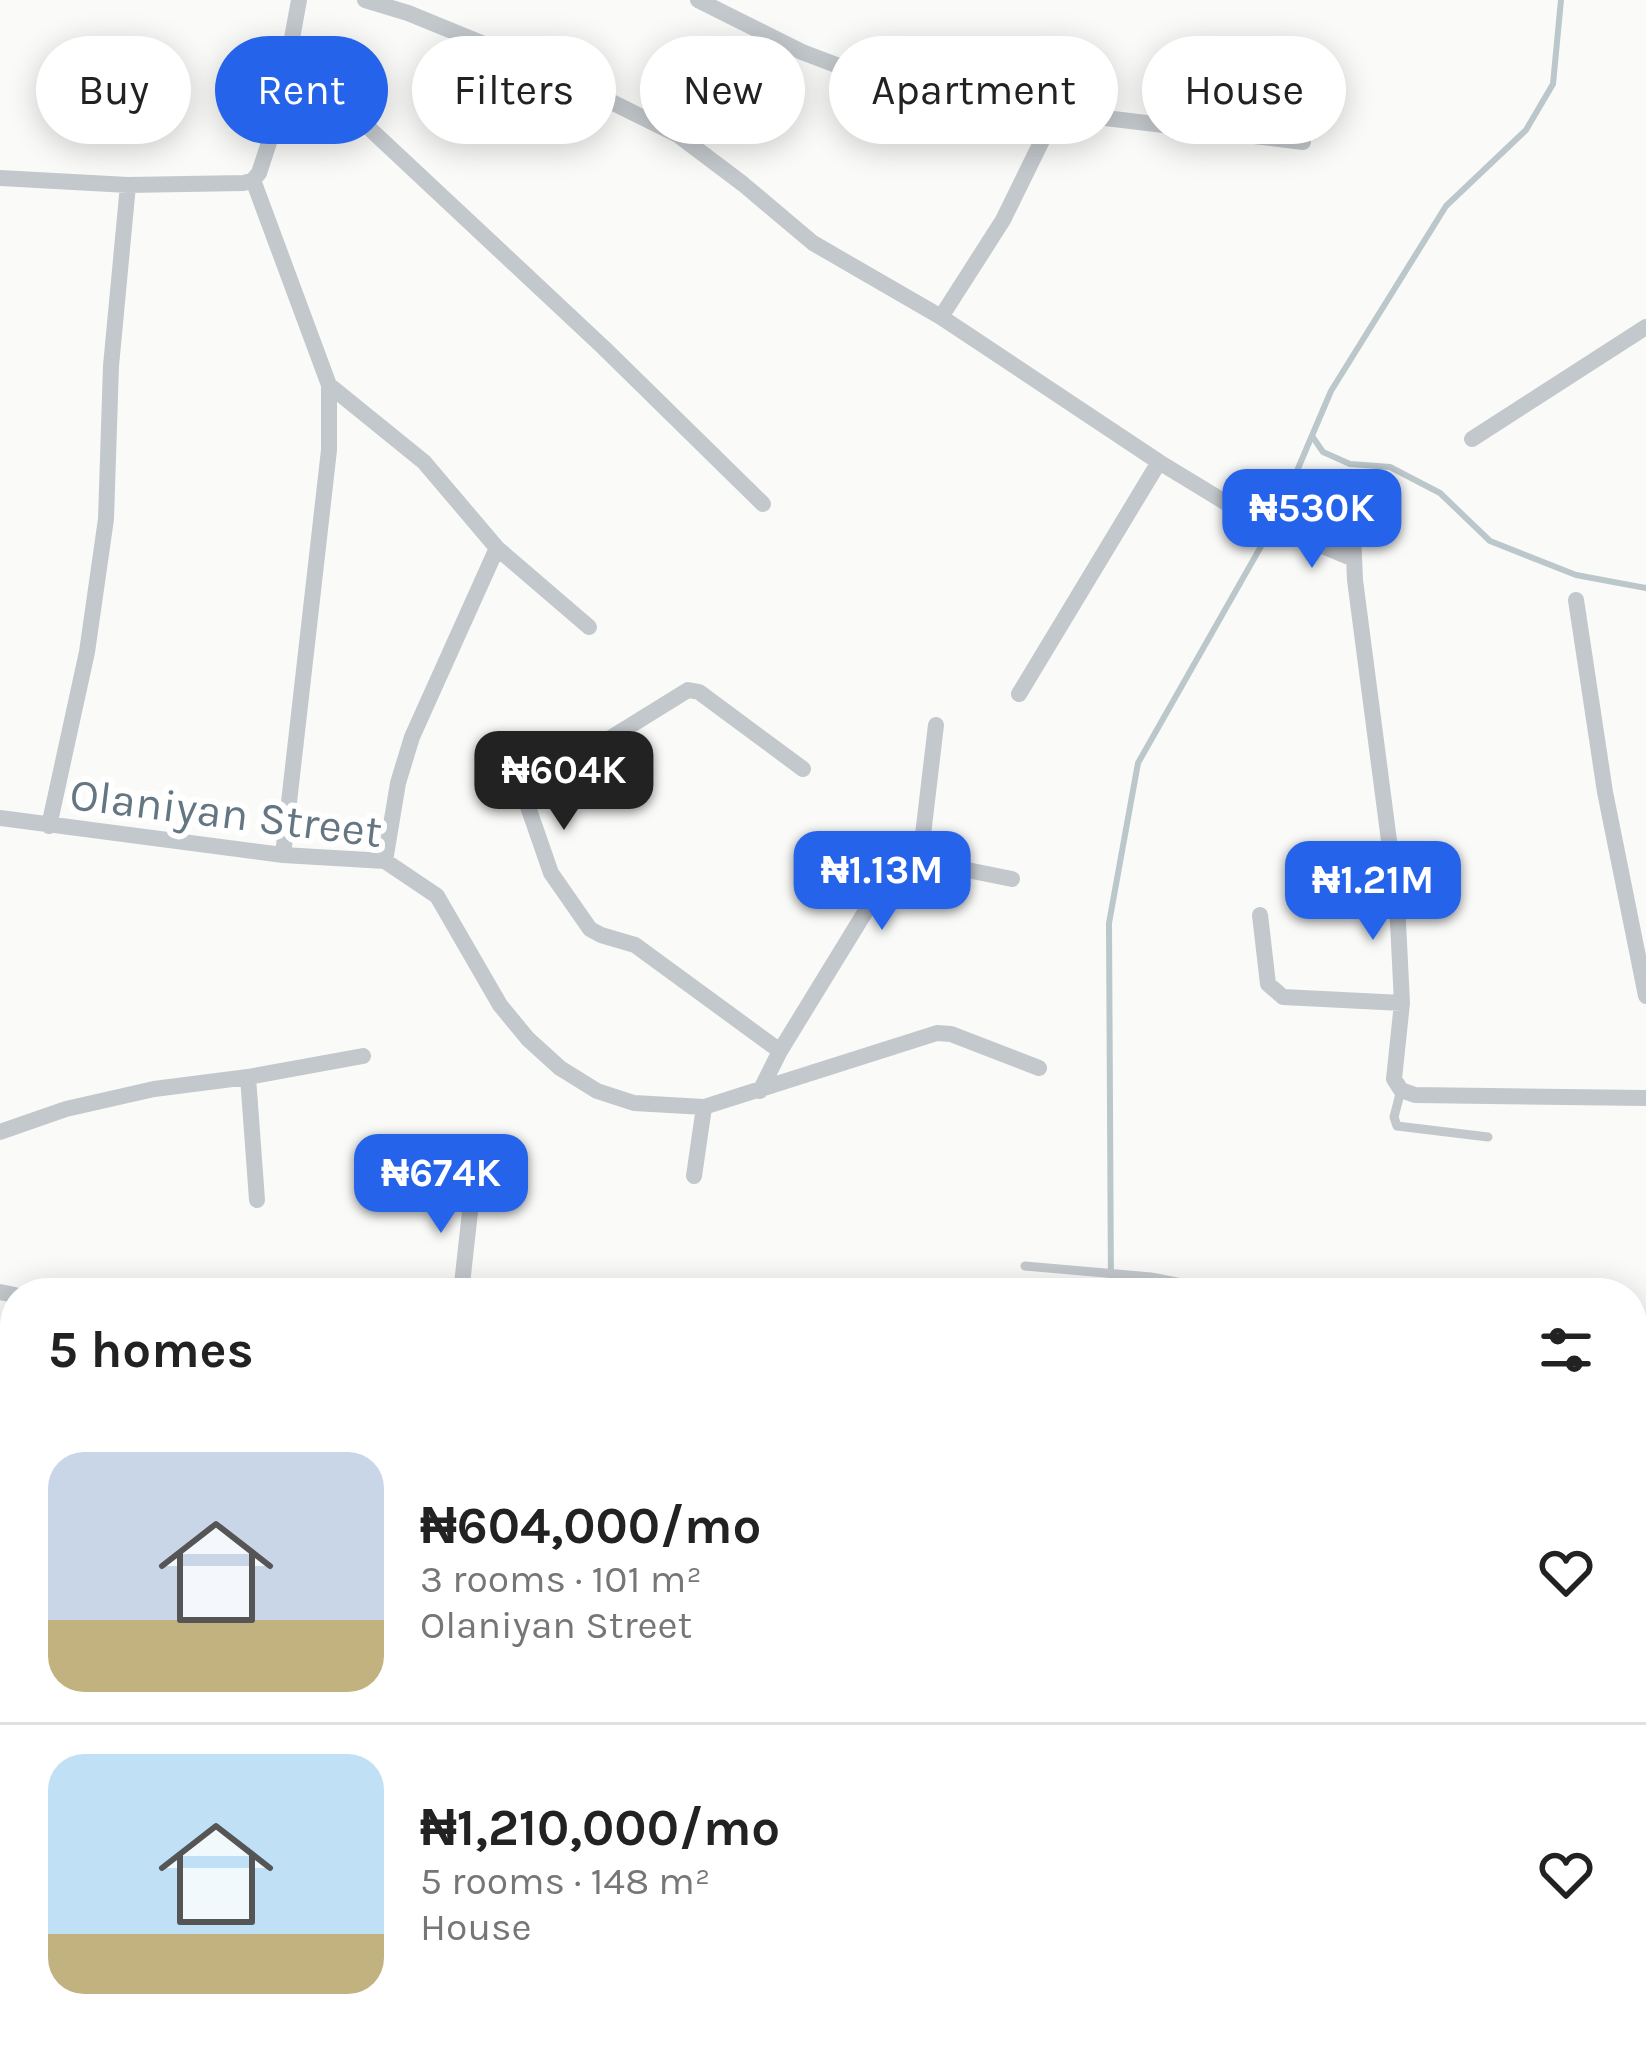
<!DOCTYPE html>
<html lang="en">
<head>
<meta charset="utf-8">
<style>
	:root { --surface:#fff; --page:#f6f6f6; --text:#222; --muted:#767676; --line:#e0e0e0; --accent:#2563eb }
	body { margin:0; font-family:Karla,sans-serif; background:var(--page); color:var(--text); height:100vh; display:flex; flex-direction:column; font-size:45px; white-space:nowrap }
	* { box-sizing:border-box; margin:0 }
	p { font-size:39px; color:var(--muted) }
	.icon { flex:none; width:66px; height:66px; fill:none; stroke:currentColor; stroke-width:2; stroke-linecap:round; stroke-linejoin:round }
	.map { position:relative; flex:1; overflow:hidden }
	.sheet { position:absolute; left:0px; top:1278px; width:1647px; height:771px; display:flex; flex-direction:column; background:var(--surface); border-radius:48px 48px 0 0; box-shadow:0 6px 30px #0003 }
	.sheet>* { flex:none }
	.guide { position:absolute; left:36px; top:36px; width:1575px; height:108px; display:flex; gap:24px }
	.price { position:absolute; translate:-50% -102px; padding:0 27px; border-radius:24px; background:var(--accent); color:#fff; font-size:39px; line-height:78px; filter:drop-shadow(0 3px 6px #0008) }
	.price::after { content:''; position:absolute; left:50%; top:72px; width:36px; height:27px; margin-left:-18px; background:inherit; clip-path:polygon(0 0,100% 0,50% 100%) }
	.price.selected { background:#222; color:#fff }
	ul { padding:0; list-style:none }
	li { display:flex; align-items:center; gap:36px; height:300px; padding:0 48px }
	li+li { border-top:3px solid var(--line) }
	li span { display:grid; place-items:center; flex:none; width:336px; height:240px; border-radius:36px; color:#555 }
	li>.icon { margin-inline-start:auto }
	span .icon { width:144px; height:144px; fill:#fffc; stroke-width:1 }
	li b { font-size:51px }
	h2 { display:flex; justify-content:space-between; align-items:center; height:144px; padding:0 48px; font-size:51px }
	.tag { padding:0 42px; border-radius:54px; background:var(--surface); box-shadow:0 6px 30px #0003; font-size:42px; line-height:108px }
	.tag.selected { background:var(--accent); color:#fff }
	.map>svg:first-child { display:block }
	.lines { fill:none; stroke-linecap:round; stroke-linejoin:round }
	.stream { stroke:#bbc7cb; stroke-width:6 }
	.service { stroke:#c3c8cc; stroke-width:9 }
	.minor { stroke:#c3c8cc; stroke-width:16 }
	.labels { text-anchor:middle; stroke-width:12; stroke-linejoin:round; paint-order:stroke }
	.street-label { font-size:45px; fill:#657683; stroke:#fff }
</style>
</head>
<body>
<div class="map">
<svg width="1646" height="2048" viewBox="0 0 1646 2048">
	<rect width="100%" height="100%" fill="#fafaf8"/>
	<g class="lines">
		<path class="stream" d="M1312,436l11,16 27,12 40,3 50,26 50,48 86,34 70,13
			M1111,1293l-2,-370 29,-160 138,-243 55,-129 115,-185 80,-76 27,-46 8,-84
			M1233,2034l7,14
			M1516,2034l23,14"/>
		<path class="service" d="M1401,1090l-7,27 3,9 91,11
			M1025,1266l126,11 83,16"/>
		<path class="minor" d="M365,0l43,13 137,56 133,66 65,49 70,59 128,74 218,145 84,51 111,46
			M698,0l104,52 58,22 100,22 96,16 247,30
			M288,69l66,45 250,234 159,156
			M0,178l128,7 116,-2 9,-3
			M941,317l62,-97 53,-108
			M329,385l95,77 73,86 92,79
			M1472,439l174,-112
			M1352,508l3,72 42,322 5,101 -8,76 7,11 14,5 231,3
			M1576,600l29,192 41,204
			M1019,694l140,-232
			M0,818l283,37 102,6 52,35 63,109 28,34 32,29 37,23 37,12 70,4 233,-74 14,1 88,34
			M49,826l38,-174 19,-133 5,-153 17,-181
			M283,855l46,-405v-65l-76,-205 6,-7 19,-58 21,-115
			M920,860l16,-135
			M385,861l13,-78 14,-46 85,-189
			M1260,915l8,69 15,13 119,6
			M780,1051l-145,-106 -34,-10 -11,-6 -39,-56 -25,-72 7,-15 155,-96 11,2 104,77
			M248,1077l9,123
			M760,1091l20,-40 114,-186 14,-7 104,21
			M0,1132l66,-23 88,-20 94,-12 115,-21
			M694,1176l10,-69
			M0,1292l15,3
			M1234,1292l5,1
			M461,1293l12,-108
			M1632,1336l14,1
			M1632,1557l14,-6
			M0,1561l15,-2
			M1632,1717l14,-9
			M0,1795l15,6
			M0,1921l15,7
			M433,2034l6,14
			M1298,2034l11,14
			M1414,2034l7,14
			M748,2048l3,-10 6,-4"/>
	</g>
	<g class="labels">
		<g class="street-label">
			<text transform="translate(226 812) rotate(7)" y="16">Olaniyan Street</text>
		</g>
	</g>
</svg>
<b class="price" style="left:1312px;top:571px">₦530K</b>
<b class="price selected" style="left:564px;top:833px">₦604K</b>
<b class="price" style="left:882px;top:933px">₦1.13M</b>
<b class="price" style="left:1373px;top:943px">₦1.21M</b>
<b class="price" style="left:441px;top:1236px">₦674K</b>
<div class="guide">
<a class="tag">Buy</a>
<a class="tag selected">Rent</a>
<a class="tag">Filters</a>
<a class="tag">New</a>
<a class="tag">Apartment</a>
<a class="tag">House</a>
</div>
<section class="sheet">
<h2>5 homes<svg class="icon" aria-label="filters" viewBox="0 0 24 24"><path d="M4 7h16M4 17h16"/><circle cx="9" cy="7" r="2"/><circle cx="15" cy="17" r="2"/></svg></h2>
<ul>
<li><span style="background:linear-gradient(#c9d6e8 70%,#c2b280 0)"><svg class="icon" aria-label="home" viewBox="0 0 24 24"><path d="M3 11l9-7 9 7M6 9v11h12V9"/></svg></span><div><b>₦604,000/mo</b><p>3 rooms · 101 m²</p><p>Olaniyan Street</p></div><svg class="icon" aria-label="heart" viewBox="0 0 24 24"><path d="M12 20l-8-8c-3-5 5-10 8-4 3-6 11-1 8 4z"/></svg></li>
<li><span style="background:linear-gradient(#bfe0f5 75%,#c2b280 0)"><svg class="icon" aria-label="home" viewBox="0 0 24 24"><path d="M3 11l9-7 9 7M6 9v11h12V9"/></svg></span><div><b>₦1,210,000/mo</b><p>5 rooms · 148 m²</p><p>House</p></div><svg class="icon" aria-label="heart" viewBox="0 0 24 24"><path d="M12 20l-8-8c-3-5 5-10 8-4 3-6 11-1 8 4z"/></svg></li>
</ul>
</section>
</div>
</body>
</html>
